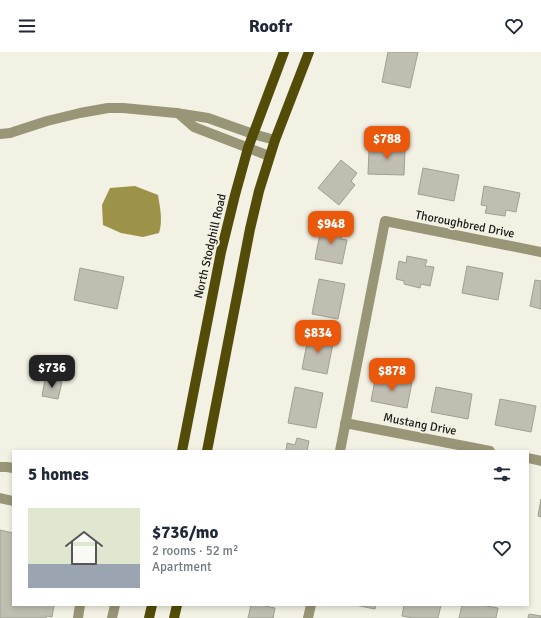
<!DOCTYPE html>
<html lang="en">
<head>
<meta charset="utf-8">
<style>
	:root { --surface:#fff; --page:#f2f2f3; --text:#1f2937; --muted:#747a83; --line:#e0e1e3; --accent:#ea580c }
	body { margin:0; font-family:Signika,sans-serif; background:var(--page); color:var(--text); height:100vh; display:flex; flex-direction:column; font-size:15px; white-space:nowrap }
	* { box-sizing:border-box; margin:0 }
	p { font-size:13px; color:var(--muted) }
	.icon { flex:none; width:22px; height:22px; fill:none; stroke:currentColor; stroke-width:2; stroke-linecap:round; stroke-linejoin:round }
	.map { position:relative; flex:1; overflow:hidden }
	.details { position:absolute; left:12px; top:398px; width:517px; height:156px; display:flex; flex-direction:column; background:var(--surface); border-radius:0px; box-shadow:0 2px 6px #0003 }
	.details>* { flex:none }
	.price { position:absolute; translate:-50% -34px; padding:0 9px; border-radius:8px; background:var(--accent); color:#fff; font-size:13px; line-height:26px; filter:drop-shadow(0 1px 2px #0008) }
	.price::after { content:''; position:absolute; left:50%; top:24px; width:12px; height:9px; margin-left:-6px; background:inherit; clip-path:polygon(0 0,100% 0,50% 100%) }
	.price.selected { background:#222; color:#fff }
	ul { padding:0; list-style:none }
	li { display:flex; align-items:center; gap:12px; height:100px; padding:0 16px }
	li+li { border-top:1px solid var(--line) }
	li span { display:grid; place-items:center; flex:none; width:112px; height:80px; border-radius:0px; color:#555 }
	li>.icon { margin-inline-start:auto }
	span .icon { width:48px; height:48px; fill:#fffc; stroke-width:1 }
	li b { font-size:17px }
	h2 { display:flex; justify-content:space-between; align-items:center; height:48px; padding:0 16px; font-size:17px }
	header { display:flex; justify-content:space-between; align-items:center; height:52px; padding:0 16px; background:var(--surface); font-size:18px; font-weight:700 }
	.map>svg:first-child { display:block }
	.water { fill:#9c9349 }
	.building { fill:#c0beb1; stroke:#a19f92 }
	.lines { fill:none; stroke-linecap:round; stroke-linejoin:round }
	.minor { stroke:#999577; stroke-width:10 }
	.major { stroke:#534b08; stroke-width:10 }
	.labels { text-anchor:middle; stroke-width:4; stroke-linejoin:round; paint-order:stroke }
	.street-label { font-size:12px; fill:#191814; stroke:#f2f1e3 }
</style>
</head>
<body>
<header><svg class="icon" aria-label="menu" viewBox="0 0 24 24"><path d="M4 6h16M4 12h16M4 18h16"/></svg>Roofr<svg class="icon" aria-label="heart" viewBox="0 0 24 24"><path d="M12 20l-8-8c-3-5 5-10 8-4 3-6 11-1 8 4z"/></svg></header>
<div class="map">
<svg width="541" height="566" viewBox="0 0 541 566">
	<rect width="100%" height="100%" fill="#f2f1e3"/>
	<path class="water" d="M135,134l23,9c2,13 5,25 1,38l-16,4 -22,-4 -18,-8 -1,-20 8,-17z"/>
	<path class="building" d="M388,0h30l-8,36 -28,-6z
		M378,89l17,1 -1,7 11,1 -1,25 -36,-1 1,-23 8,1z
		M341,108l16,13 -6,8 4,4 -16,20 -21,-17z
		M423,116l36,7 -5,26 -36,-7z
		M484,134l36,7 -4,19 -10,-2 -1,6 -20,-3 2,-7 -6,-1z
		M330,173l13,2 -2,12 6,1 -5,24 -27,-5 6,-30 8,1z
		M407,204l20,4 -2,6 9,1 -4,19 -9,-2 -1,4 -16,-4v-3l-8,-2 3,-18 7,2z
		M467,214l36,7 -5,27 -36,-7z
		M80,216l44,9 -7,32 -43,-9z
		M319,227l26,5 -7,35 -26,-5z
		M535,228l6,1v28l-11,-3z
		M309,281l25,5 -7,36 -25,-5z
		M376,323l36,7 -5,26 -36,-7z
		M45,327l17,3 -4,17 -16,-3z
		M295,335l28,6 -7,35 -28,-5z
		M436,335l36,7 -4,25 -37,-7z
		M500,347l36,7 -5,26 -36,-7z
		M297,386l12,3 -2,10h-21l1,-8 8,2z
		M541,447v18l-3,-1z
		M0,478l13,3v72h41l-2,12 -6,-1v2h-46z
		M251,553h9l15,3 -2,10h1h-26z
		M355,553h21l-1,4z
		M404,553h37l-3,13h-25l-11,-2z
		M462,553h19l17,3 -2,10h-37z
		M529,562l12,2v2h-13z"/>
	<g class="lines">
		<path class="minor" d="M178,61l16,14 75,29
			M0,82l10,-1 37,-12 33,-8 28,-5h15l53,5 32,5 45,16 22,6
			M345,371l145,28
			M340,399l45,-230 156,31
			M528,406l13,3
			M0,415h7l6,1
			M0,446l13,3
			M78,566l2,-13
			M112,566l3,-13
			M308,566l3,-13"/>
		<path class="major" d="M182,399l39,-199 14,-57 13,-47 36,-96
			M207,399l43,-222 9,-38 16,-51 34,-88
			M149,566l3,-13
			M174,566l3,-13"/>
	</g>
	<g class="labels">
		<g class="street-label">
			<text transform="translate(465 172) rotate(11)" y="4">Thoroughbred Drive</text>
			<text transform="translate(210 194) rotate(-77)" y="4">North Stodghill Road</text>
			<text transform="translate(420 372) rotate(11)" y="4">Mustang Drive</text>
		</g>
	</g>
</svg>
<b class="price" style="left:387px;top:108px">$788</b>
<b class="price" style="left:331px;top:193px">$948</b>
<b class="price" style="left:318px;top:302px">$834</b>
<b class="price selected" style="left:52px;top:337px">$736</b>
<b class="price" style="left:392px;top:340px">$878</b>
<section class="details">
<h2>5 homes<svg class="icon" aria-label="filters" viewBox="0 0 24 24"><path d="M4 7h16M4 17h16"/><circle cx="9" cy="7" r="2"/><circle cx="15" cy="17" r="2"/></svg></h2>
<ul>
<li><span style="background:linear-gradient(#dfe7d0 70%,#9aa5b1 0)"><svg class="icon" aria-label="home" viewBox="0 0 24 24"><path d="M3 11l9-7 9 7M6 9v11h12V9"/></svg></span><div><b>$736/mo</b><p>2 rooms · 52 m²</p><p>Apartment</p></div><svg class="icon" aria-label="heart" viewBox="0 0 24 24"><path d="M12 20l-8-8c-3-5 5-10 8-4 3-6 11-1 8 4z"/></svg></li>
</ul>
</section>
</div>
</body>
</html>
